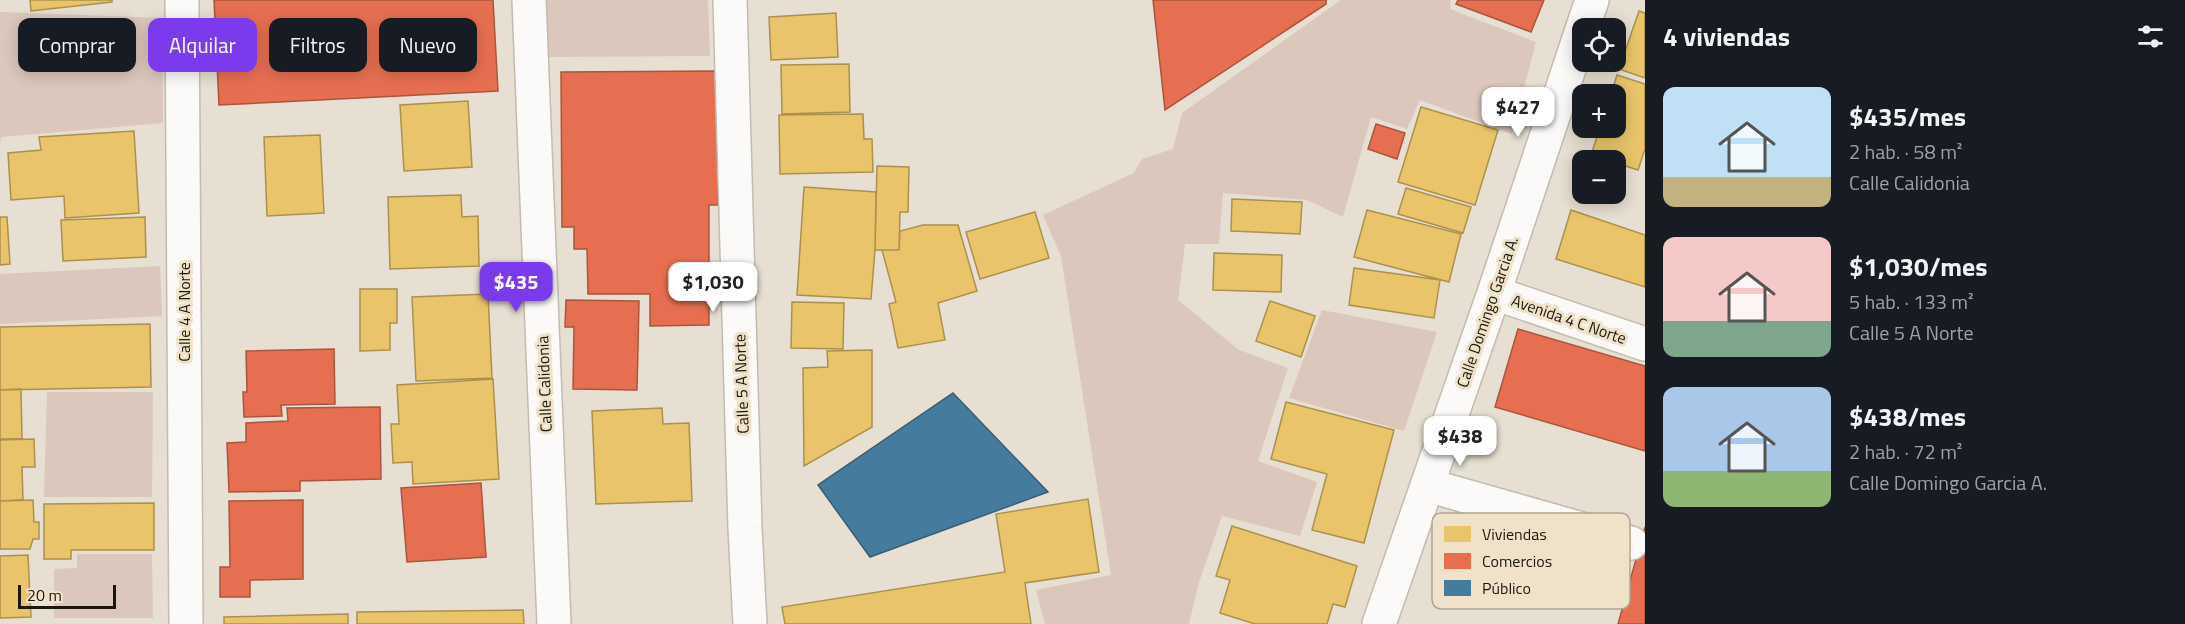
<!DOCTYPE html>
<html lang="es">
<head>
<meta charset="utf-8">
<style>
	:root { --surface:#171b24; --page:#20242c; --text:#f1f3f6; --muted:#9ea1a6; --accent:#7c3aed }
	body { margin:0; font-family:"Titillium Web",sans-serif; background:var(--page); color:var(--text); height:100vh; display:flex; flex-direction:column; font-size:22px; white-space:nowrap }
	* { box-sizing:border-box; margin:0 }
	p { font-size:20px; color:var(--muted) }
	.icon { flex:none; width:33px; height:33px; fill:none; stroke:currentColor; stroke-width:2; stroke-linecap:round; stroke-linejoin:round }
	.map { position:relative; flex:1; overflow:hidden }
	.sheet { display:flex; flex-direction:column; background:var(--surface); width:540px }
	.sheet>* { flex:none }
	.hud { position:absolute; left:18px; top:18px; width:570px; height:54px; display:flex; gap:12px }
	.buttons { position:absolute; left:1572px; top:18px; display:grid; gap:12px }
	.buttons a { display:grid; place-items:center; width:54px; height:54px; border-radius:12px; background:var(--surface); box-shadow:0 3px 15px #0003; font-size:30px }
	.scale { position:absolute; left:18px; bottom:15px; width:98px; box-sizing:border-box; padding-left:6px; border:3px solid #1c170e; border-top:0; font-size:16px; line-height:21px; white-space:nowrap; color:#1c170e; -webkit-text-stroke:4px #efe2c9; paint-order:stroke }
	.price { position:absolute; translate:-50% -51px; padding:0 14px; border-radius:12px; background:#fff; color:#222; font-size:20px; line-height:39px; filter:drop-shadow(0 2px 3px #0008) }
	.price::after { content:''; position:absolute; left:50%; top:36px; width:18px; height:14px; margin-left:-9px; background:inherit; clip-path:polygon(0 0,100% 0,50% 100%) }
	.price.active { background:var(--accent); color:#fff }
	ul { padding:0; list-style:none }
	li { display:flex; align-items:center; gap:18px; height:150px; padding:0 18px }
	li span { display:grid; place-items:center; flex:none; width:168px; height:120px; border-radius:12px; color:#555 }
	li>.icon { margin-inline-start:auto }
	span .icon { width:72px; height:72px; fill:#fffc; stroke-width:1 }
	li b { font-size:26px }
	h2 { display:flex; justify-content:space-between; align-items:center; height:72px; padding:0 18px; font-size:26px }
	.tag { padding:0 21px; border-radius:12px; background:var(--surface); box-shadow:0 3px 15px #0003; font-size:21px; line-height:54px }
	.tag.active { background:var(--accent); color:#fff }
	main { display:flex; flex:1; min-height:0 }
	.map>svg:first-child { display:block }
	.green { fill:#dbc7bc }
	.homes { fill:#e9c46a; stroke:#ac904e; stroke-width:1.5 }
	.shops { fill:#e76f51; stroke:#aa553d; stroke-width:1.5 }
	.public { fill:#457b9d; stroke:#395d72; stroke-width:1.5 }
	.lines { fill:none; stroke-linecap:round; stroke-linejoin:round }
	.minor-casing { stroke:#c1bbb0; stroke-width:36 }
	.minor { stroke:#fbfaf8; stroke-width:33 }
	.labels { text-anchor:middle; stroke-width:6; stroke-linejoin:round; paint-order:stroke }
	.street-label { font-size:16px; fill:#1c170e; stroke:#efe2c9 }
	.key { fill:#efe2c9; stroke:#b0a591; stroke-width:1.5 }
	.key-label { font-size:16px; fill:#1c170e }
</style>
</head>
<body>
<main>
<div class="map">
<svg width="1645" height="624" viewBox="0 0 1645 624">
	<rect width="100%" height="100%" fill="#e7dfd1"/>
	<path class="green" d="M539,0h169l2,56 -169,1z
		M1341,0h110l-1,9 86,33 -24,92 -92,-34 -13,29 -36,-12 -28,100 -36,-17 -84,-7 -4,51h-34l-7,56 61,50 49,18 -30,93 59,21 -17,54 -78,-20 -23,66 -10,42h-144l-9,-34 75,-15 -50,-319 -18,-41 91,-42 8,-14 31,-10 9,-36z
		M0,12l162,6 1,105 -162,14 -1,8z
		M160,266l2,50 -162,8v-50z
		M1322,310l115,22 -33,99 -115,-33z
		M47,392h106l-1,105h-108z
		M77,554h75l1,64h-99v-49l23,-1z"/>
	<path class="homes" d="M30,0h82v2l-81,9z
		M1639,11l6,2v65l-26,-9z
		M836,13l2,44 -67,3 -2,-43z
		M849,64l1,48 -68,2 -1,-49z
		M1617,75l28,9v65l-7,21 -22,-7v-3l-25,-5 9,-27h16v-34h-5z
		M468,101l4,66 -68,4 -4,-66z
		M1421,107l77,23 -23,75 -77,-23z
		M863,114l1,25h8l1,33 -93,2 -1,-59z
		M134,131l5,82 -74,5 -1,-22 -53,4 -3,-47 33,-3 -2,-13z
		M320,135l4,78 -57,3 -3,-79z
		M877,166l32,1 -1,45h-8l-1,38h-24z
		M804,187l72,5 -1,58 -4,49 -74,-4z
		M1406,188l65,19 -8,26 -65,-19z
		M461,195l1,22 16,-1 1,50 -89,3 -2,-72z
		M1232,199l70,3 -2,32 -69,-3z
		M1367,210l94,24 -12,48 -95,-25z
		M1571,210l74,25v52l-89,-28z
		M1035,212l14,46 -69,21 -14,-47z
		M0,217h7l3,47 -10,1z
		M145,217l1,40 -83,4 -2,-41z
		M923,225h35l19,66 -39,12 7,37 -47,8 -9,-44 7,-2 -14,-52h17l1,-19z
		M1214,253l68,2 -1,37 -68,-2z
		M1354,268l86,12 -6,38 -85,-13z
		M360,289h37v34h-7v27l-30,1z
		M488,294l4,84 -76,3 -4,-84z
		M1270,301l45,15 -14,41 -45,-16z
		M792,302l52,1 -1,46 -52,-1z
		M150,324l1,63 -151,3v-63z
		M872,350v77l-68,39 -1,-98 25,-1 -1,-16z
		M493,379l6,100 -86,5 -1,-22 -19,1 -2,-39h8l-2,-39z
		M21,389l1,50h-22v-49z
		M1286,402l108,28 -30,113 -52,-13 15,-56 -56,-15z
		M662,408l1,16 26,-1 3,78 -96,3 -4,-93z
		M34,439l1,28h-13l1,33 -23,1v-61z
		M1088,499l11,73 -74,11 6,41h-246l-3,-17 223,-35 -9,-58z
		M33,500l1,22h5v17h-6l-3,10h-30v-48z
		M154,503v47h-83v9h-27v-55z
		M1232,526l125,40 -12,41 -12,-3 -6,20h-72l-35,-11 10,-33 -14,-4z
		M28,555l3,62 -31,1v-62z
		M523,610l1,14h-167v-12z
		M348,614v10h-124v-7z"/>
	<path class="shops" d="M214,0h279l5,91 -279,14z
		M1153,0h173v4l-161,106z
		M1458,0h86l-13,32 -75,-28z
		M717,71l1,134h-9v120l-59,1v-32h-62l-1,-45h-13v-22h-12l-1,-155z
		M1376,124l29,9 -8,26 -29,-10z
		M566,300l73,1 -2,89 -64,-1 1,-62h-9z
		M1518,329l127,37v85l-150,-44z
		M334,349l1,55 -54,1 1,11 -38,1 -1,-25h4l-1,-41z
		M380,407l1,72 -81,2v10l-71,1 -2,-49 19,-1v-19l42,-2 -1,-13z
		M481,483l5,74 -79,5 -6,-74z
		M303,500v79l-53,1v17h-30v-30h10l-1,-66z
		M1645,527v97h-27z"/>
	<path class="public" d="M953,393l95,99 -178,65 -52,-72z"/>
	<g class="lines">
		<g class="minor-casing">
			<path id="minor" d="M182,0l4,624
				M529,0l25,624
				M730,0l15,528 5,96
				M1494,293l151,51
				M1427,485l204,58
				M1379,624l115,-331 98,-293"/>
		</g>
		<use href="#minor" class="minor"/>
	</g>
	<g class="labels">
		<g class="street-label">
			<text transform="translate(184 312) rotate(-90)" y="6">Calle 4 A Norte</text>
			<text transform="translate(1487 312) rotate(-71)" y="6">Calle Domingo Garcia A.</text>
			<text transform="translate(1569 319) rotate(19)" y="6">Avenida 4 C Norte</text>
			<text transform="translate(544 384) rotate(-92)" y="6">Calle Calidonia</text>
			<text transform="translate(741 384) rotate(-92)" y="6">Calle 5 A Norte</text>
		</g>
	</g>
	<rect x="1432" y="513" width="198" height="96" rx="9" class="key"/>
	<rect x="1444" y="526" width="27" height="16" fill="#e9c46a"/>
	<rect x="1444" y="553" width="27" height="16" fill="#e76f51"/>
	<rect x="1444" y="580" width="27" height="16" fill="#457b9d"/>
	<g class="key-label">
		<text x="1482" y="540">Viviendas</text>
		<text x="1482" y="567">Comercios</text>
		<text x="1482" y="594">Público</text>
	</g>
</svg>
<div class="buttons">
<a><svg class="icon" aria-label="locate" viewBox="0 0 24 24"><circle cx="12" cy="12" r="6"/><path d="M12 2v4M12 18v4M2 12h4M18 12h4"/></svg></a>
<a>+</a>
<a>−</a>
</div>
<div class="scale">20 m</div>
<b class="price" style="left:1518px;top:138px">$427</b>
<b class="price active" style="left:516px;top:313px">$435</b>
<b class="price" style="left:713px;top:313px">$1,030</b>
<b class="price" style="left:1460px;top:467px">$438</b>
<div class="hud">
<a class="tag">Comprar</a>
<a class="tag active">Alquilar</a>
<a class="tag">Filtros</a>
<a class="tag">Nuevo</a>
</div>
</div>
<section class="sheet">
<h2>4 viviendas<svg class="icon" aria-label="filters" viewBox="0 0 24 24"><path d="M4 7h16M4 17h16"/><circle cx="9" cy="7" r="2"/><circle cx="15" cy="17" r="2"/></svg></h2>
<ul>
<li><span style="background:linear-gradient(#bfe0f5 75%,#c2b280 0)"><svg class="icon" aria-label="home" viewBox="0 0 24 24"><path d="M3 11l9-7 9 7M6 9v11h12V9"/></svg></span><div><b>$435/mes</b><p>2 hab. · 58 m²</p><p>Calle Calidonia</p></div></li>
<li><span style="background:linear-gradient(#f6c9c9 70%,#7fa58c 0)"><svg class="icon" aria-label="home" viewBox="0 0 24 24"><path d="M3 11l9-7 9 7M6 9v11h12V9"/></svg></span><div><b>$1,030/mes</b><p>5 hab. · 133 m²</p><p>Calle 5 A Norte</p></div></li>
<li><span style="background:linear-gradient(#a9c7e8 70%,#8fb573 0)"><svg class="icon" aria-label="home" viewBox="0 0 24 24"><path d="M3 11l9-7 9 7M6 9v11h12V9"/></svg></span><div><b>$438/mes</b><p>2 hab. · 72 m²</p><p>Calle Domingo Garcia A.</p></div></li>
</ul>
</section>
</main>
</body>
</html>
